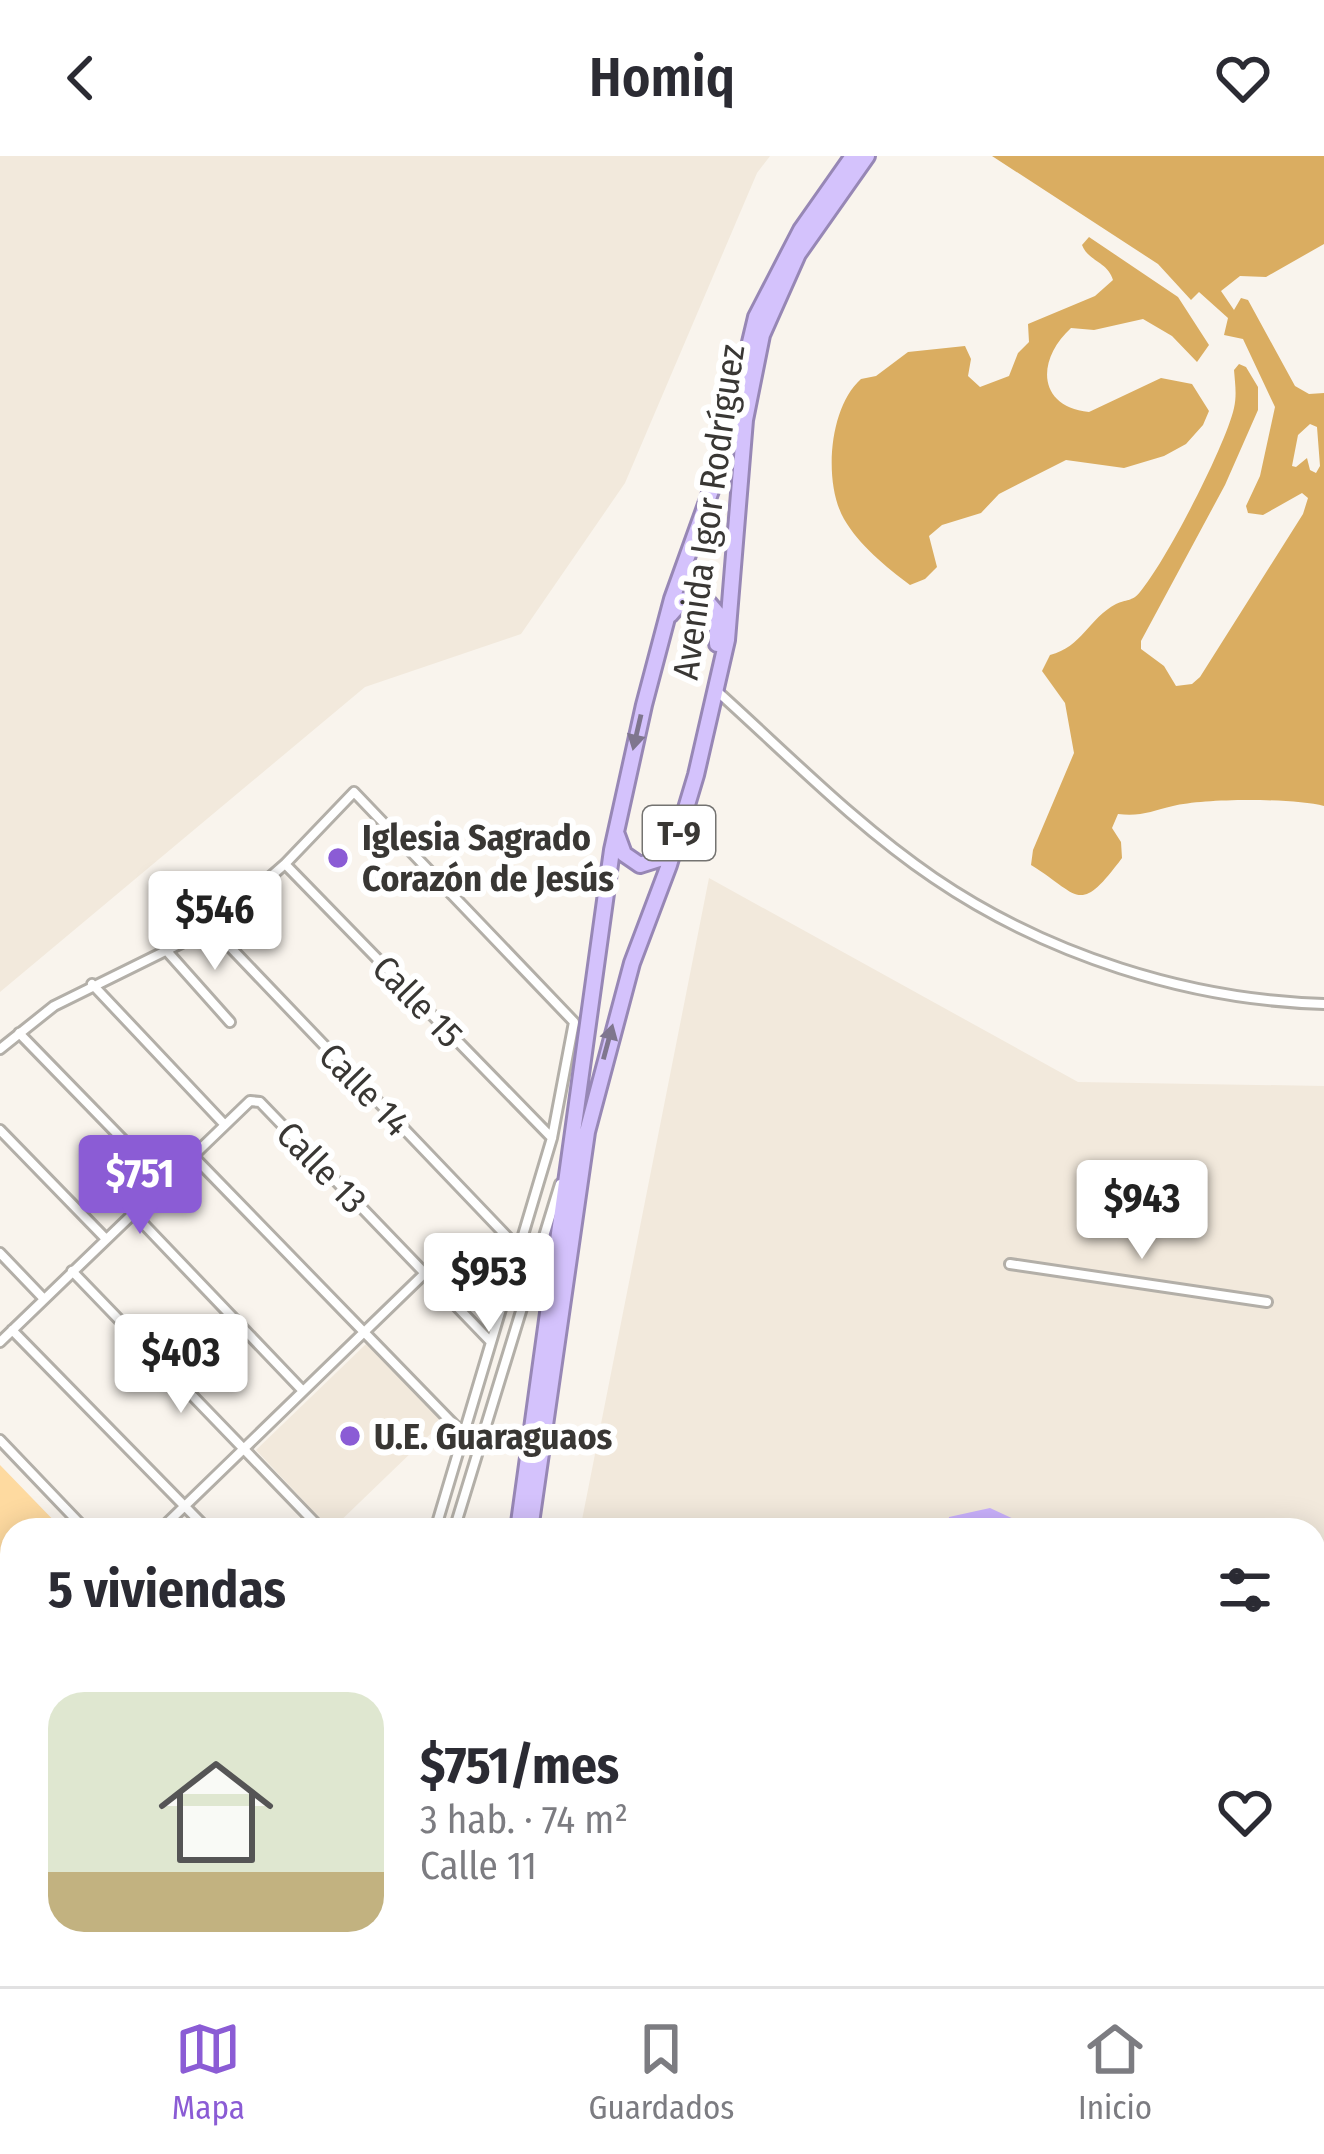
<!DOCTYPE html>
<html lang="es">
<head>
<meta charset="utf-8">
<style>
	:root { --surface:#fff; --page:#f7f7f7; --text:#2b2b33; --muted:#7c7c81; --line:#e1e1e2; --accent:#8b5cd5 }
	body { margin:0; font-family:"Fira Sans Condensed",sans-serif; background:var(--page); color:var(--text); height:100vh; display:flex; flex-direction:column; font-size:45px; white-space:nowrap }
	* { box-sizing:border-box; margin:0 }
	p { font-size:39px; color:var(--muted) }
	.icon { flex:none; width:66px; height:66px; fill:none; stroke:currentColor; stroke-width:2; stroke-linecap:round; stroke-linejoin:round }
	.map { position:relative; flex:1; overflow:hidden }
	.sheet { position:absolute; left:0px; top:1362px; width:1326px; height:468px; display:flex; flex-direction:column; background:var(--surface); border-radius:36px 36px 0 0; box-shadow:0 6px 30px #0003 }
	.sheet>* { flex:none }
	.price { position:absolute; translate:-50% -102px; padding:0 27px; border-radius:12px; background:#fff; color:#222; font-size:39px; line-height:78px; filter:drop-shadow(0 3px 6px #0008) }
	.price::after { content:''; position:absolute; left:50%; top:72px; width:36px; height:27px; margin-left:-18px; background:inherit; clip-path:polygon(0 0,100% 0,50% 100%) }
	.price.active { background:var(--accent); color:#fff }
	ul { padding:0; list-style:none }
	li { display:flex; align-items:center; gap:36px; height:300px; padding:0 48px }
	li+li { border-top:3px solid var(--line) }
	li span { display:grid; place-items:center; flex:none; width:336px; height:240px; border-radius:36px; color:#555 }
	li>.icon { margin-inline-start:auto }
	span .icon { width:144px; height:144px; fill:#fffc; stroke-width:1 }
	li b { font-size:51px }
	h2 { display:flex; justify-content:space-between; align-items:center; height:144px; padding:0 48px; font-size:51px }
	header { display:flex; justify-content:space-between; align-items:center; height:156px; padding:0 48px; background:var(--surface); font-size:54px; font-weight:600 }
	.menu { display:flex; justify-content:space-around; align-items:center; height:168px; border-top:3px solid var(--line); background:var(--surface); font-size:33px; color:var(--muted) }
	.menu a { display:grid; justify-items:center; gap:6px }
	.menu .active { color:var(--accent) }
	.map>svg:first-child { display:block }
	.built { fill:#f2e9dc }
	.green { fill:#fedaa0 }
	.forest { fill:#daad61; fill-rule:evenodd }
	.water { fill:#cab1fd }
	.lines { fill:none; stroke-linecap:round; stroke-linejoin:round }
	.minor-casing { stroke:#b3afa8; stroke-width:14 }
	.trunk-casing { stroke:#9787b5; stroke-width:20 }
	.minor { stroke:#fff; stroke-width:8 }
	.trunk { stroke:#d4c2fc; stroke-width:14 }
	.oneway { fill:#7f768e }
	.poi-dot { fill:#8b5cd5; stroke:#fff; stroke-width:4.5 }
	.labels { text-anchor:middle; stroke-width:12; stroke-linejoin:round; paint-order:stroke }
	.shield { fill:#fff; stroke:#747371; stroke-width:3 }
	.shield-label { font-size:33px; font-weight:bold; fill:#393734 }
	.street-label { font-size:36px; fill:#393734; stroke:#fff }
	.poi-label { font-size:36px; font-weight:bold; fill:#393734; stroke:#fff; text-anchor:start }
</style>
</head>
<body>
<header><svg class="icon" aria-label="back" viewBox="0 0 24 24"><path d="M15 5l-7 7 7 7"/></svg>Homiq<svg class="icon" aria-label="heart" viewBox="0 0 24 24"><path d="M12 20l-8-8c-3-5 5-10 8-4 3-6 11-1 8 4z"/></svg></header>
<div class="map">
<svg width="1324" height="1830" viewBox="0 0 1324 1830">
	<rect width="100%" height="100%" fill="#f9f4ed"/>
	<path class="built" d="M0,0h770l-13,17 -132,310 -104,151 -156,53 -365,305z
		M709,722l369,204 246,4v900h-829l1,-12h818v-444h-734z
		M366,1188l77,78 -112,108 -75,-80z"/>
	<path class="green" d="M0,1309l63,65h-51v127l-12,11z
		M12,1543v96l-12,-13v-71z"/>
	<path class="forest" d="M992,0h332v88l-58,33 -26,-1 -19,15 13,19 7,-12 7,2 47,86 14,8 15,-1v413c-32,-8 -119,-8 -151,0 -21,5 -33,11 -55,8l-6,14 9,14 1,16c-44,59 -42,37 -91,7l2,-15 41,-97 -9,-50 -23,-32 8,-16c32,-8 39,-37 66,-51 10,-5 16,-2 24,-12 26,-31 85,-145 94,-184 3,-13 1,-25 0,-38l5,-6 7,3 12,20v23l-33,75 -84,156v8l23,17 12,20 16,-2 8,-7 103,-163 5,-16 -6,-5 -39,22 -15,-2 -2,-7 14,-30 15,-69 -32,-68 -19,-4 4,-17 -29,-26 -8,8 -33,-36zM1310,268l7,3 3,39 -4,7 -6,-3 -3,-12 -11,9 -4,-1 6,-31z
		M1089,81l89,60 31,48 -12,17 -25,-26 -29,-17 -49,11 -23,-2c-34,31 -35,78 18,84l72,-34 31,6 17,27 -6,14 -17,19 -22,12 -40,12 -58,-8 -67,34 -18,19 -39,12 -13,11 8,31 -12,12 -15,6c-24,-18 -51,-40 -66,-66 -21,-37 -15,-112 17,-140l15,-3 32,-24 57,-6 6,13 -3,17 12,11 29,-11 9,-23 11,-11 -1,-18 67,-28 18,-16c-5,-18 -25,-19 -31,-35z"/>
	<path class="water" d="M990,1352l47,22h-90l2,-13z"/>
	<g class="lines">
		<g class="minor-casing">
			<path id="minor" d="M718,536c70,63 138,133 216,186 113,77 254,122 390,126
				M285,708l267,274
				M212,772l306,320
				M165,793l65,73
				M92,828l133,141
				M19,877l146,150
				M0,893l54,-43 158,-78 73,-64 69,-72 220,230 -22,116 -117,392
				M0,974l106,109
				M193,1000l271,279
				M133,1057l170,178
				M0,1097l44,46
				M1010,1108l257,38
				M72,1115l250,259
				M12,1174l196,200
				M0,1186l250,-241 10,1 230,239
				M0,1284l86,90
				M160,1374l265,-257
				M454,1374l106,-346
				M0,1530l12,-12
				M0,1642l12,12
				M0,1661l12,12
				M0,1777l12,-8
				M0,1794l12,17
				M17,1818l9,12
				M153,1818l10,12
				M169,1818l10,12
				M309,1830l4,-12
				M372,1830l4,-12"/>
		</g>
		<g class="trunk-casing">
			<path id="trunk" d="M670,459l13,-15h23l11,13v31
				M617,679l7,19 16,11 19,-6 12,-16
				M518,1374l94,-680 32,-145 28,-106 50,-139 34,-143 45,-87 52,-74
				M530,1374l57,-398 45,-169 37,-98 27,-90 31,-135 18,-220 17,-85 36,-81 69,-98
				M452,1830l4,-12
				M467,1830l2,-12"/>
		</g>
		<use href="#minor" class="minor"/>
		<use href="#trunk" class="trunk"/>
	</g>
	<defs><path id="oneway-solid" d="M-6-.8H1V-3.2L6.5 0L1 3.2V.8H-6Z" transform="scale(3)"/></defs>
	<g class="oneway">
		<use href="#oneway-solid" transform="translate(637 576) rotate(103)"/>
		<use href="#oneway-solid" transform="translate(608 886) rotate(-75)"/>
	</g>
	<g class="poi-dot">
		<circle cx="338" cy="702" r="12"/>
		<circle cx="350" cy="1280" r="12"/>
	</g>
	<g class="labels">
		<rect class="shield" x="643" y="650" width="72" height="54" rx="9"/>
		<g class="shield-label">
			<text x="679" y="689">T-9</text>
		</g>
		<g class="street-label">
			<text transform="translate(708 356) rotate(-82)" y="13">Avenida Igor Rodríguez</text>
			<text transform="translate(418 845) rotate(46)" y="13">Calle 15</text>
			<text transform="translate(365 933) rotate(46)" y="13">Calle 14</text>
			<text transform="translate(322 1011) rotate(46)" y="13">Calle 13</text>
		</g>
		<g class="poi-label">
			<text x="362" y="694">Iglesia Sagrado<tspan x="362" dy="41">Corazón de Jesús</tspan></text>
			<text x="374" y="1293">U.E. Guaraguaos</text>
		</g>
	</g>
</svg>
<b class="price" style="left:215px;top:817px">$546</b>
<b class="price active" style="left:140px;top:1081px">$751</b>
<b class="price" style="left:1142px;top:1106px">$943</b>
<b class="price" style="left:489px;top:1179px">$953</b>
<b class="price" style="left:181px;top:1260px">$403</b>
<section class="sheet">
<h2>5 viviendas<svg class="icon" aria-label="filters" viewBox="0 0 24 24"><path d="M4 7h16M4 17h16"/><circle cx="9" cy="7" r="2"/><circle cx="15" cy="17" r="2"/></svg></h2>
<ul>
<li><span style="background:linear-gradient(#dfe7d0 75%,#c2b280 0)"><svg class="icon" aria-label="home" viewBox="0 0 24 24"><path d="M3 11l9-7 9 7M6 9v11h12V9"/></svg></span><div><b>$751/mes</b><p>3 hab. · 74 m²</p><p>Calle 11</p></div><svg class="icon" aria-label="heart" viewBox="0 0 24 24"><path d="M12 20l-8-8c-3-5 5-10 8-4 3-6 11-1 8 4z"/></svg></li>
</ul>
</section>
</div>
<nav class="menu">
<a class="active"><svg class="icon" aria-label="map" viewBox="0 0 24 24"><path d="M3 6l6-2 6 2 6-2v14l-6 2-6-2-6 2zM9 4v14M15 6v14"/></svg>Mapa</a>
<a><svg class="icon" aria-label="saved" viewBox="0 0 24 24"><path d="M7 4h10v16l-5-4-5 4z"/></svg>Guardados</a>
<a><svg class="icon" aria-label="home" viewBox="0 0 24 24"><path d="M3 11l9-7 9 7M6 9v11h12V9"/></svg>Inicio</a>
</nav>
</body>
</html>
